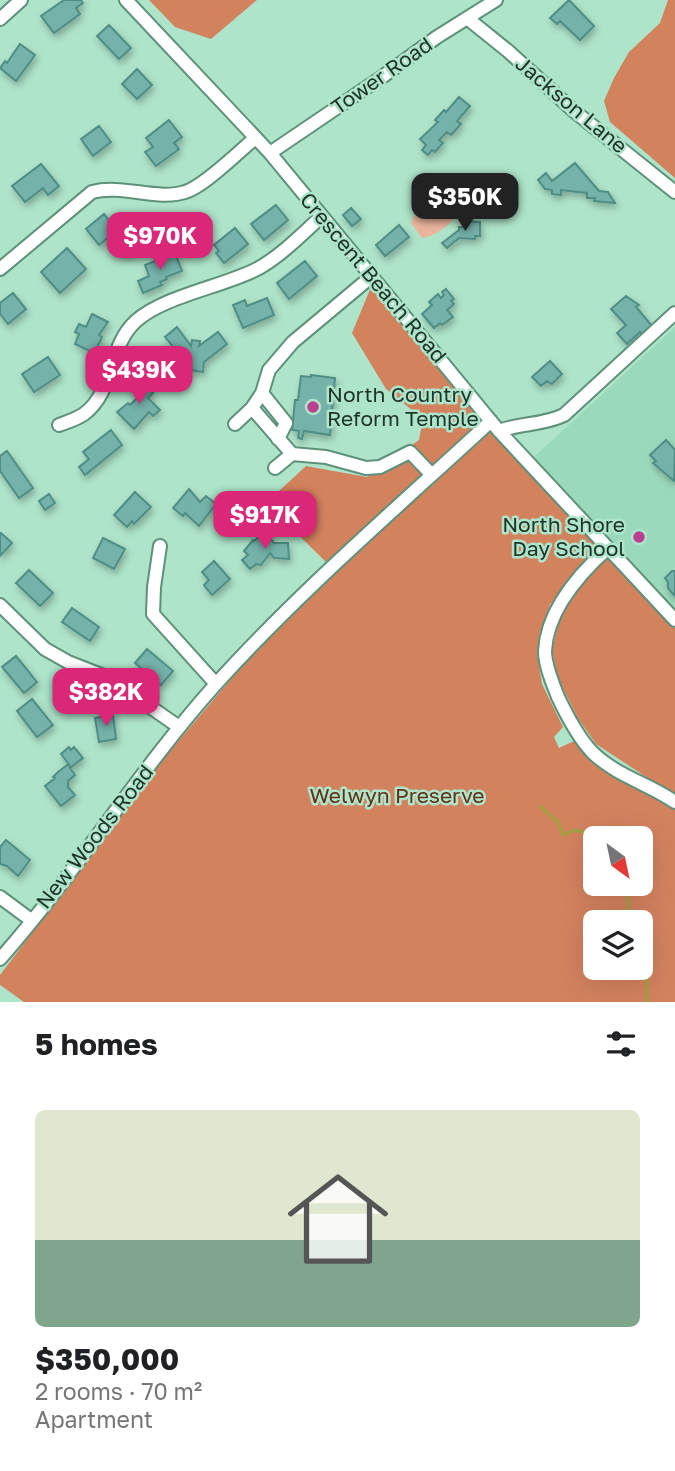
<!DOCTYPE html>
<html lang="en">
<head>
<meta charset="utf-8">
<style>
	:root { --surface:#fff; --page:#f2f2f2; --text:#202124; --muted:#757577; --accent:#db2777 }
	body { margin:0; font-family:"Golos Text",sans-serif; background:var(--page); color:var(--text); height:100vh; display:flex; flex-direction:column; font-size:26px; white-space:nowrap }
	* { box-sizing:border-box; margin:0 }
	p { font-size:23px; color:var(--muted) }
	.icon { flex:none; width:38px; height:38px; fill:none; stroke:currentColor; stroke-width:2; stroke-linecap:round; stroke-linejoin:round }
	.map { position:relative; height:1002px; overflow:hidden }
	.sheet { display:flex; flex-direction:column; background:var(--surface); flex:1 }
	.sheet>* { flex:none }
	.needle { width:46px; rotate:147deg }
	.fabs { position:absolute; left:583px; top:826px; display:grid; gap:14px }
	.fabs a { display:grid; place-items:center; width:70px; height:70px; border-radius:10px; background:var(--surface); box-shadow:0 7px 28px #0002; font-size:35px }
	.price { position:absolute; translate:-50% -60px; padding:0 16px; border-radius:14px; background:var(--accent); color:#fff; font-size:23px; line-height:46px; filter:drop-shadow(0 2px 4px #0008) }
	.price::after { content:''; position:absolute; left:50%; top:42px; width:21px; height:16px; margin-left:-10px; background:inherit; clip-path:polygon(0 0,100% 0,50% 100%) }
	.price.selected { background:#222; color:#fff }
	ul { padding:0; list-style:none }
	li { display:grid; align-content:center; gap:14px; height:371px; padding:0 35px }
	li span { display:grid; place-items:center; height:217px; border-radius:10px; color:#555 }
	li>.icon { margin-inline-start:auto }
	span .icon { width:126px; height:126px; fill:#fffc; stroke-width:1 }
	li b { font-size:30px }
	h2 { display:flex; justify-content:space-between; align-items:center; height:84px; padding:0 35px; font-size:30px }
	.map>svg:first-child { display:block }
	.built { fill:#9bd9bc }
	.green { fill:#ebb59d }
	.forest { fill:#d3825e; fill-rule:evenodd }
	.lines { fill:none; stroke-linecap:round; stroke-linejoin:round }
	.stream { stroke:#a69e44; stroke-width:3.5 }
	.building { fill:#74b2a9; stroke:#508e85; stroke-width:2; filter:url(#shadow) }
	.minor-casing { stroke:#5e917a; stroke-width:16 }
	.minor { stroke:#fff; stroke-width:12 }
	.poi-dot { fill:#ba3f90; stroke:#aee4ca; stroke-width:2.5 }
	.labels { text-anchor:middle; stroke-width:5; stroke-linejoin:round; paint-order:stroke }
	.street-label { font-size:21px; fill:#1d3329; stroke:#aee4ca }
	.poi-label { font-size:21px; fill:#1d3329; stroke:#aee4ca; text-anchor:start }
	.park-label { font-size:21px; fill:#642f16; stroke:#aee4ca }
</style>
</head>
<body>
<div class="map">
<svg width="675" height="1002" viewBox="0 0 675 1002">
	<defs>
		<filter id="shadow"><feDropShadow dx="2" dy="4" stdDeviation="3.5" flood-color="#0004"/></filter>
	</defs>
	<rect width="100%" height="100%" fill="#aee4ca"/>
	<path class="built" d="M675,327v288l-143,-156z"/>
	<path class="green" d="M447,188l8,1 10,13c-4,14 -28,35 -43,36l-11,-15 2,-6z"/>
	<path class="forest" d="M149,0h108l-46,39 -36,-12z
		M668,0h7v178l-65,-56 -6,-21 10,-23 15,-26 31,-29z
		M371,287l113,135 -158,140 -60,-59 40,-37 61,11 52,-37 4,-21 -37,-30 -34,-56z
		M491,429l110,118 -17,17 -34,41 -13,48 5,31 21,43 -9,10 5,11 15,-7 45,37 56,32v192h-651l-24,-17v-10l169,-223 78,-92 133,-130zM595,838h45v46h-45zM595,922h45v46h-45z
		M609,556l66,70v170l-79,-52 -19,-27 -19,-39 -6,-27 8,-34 20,-32z"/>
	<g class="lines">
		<path class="stream" d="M540,806l18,16 5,13 12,-5 14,3 6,10
			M595,851v15
			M613,884l5,7 7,-4c5,12 2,23 6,35
			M640,935l7,30v37"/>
	</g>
	<path class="building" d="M64,0h17l2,3 -7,5 4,6 -26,19 -13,-17z
		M569,0l25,26 -14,14 -20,-19 -3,3 -7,-6z
		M109,25l22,23 -12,11 -22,-23z
		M20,44l15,11 -19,26 -16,-13 5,-7 2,2z
		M137,69l15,16 -15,14 -15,-15z
		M459,97l11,9 -13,15 4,3 -10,11 -4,-3 -8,8 4,3 -8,9 -3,-2 -4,5 -6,-5 4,-5 -6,-6 18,-17 -3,-2 9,-10 2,2z
		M169,120l13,17 -8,6 5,6 -23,17 -11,-14 8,-5 -7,-9z
		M99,126l12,16 -18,14 -12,-17z
		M575,163l24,28 9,1 7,11 -21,-2 1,-3h-8v-5l-26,-3v5l-9,-1v-4l-7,-1 -7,-9 8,-7 6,8z
		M41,164l18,22 -11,9 -5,-7 -18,14 -13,-16z
		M276,205l12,15 -24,20 -13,-16z
		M351,208l10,11 -9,7 -9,-11z
		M104,214l13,16 -18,15 -13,-16z
		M464,221l16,1v14h-5v3l-16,-1 -12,10 -5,-5 17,-13v-3h5z
		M399,225l10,12 -24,19 -9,-11z
		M235,228l13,16 -24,19 -8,-10 3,-2 -5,-6z
		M134,240l4,8 -14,7 -4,-8z
		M67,248l19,21 -26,24 -19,-21z
		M175,253l7,18 -16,6 1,2 -7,3 2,3 -19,8 -5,-12 11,-5 -4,-11z
		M305,261l12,15 -28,23 -12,-16z
		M446,289l8,10 -3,2 3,3 -7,6 6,7 -11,8 -2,-2 -6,5 -12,-14 10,-9 -3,-3 9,-8 3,4 3,-3 -2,-3z
		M13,293l13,16 -18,15 -8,-10v-11z
		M626,296l13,9 -3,2 16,19 -9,9 -3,-3 -13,12 -10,-11 9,-8 -15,-16z
		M267,298l7,17 -31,13 -10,-23 12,-5 2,6z
		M92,314l16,8 -9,13 3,2 -8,16 -19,-9 4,-10 -4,-2 4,-8 7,3z
		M177,327l14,19 1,-6 8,1 -1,5 19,-14 9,12 -23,18 -1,10 -14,-2 1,-10h-6l-19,12 -5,-6 3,-2 -3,-4 15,-11 -10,-12z
		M48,357l12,18 -26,17 -12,-18z
		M550,361l12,13 -10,10 -5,-3 -6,5 -9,-9z
		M311,375l24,3 -5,57 -26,-4 -2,8 -4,-1 1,-7 -7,-1 3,-30h3l3,-24 10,1z
		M141,380l12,13 -5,5 12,12 -7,6 -4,-4 -15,17 -17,-17 11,-9 2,2 10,-10 -8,-7z
		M111,430l11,15 -37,30 -6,-8 10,-8 -6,-7z
		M666,440l9,10 -1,31 -21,-18 3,-2 -6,-6z
		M7,451l26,37 -14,10 -19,-27v-15z
		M189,489l11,13 6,-6 10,8 -17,22 -14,-13 -2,3 -10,-8z
		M135,492l16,15 -17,17 -2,-3 -5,6 -13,-12z
		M49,494l6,9 -10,7 -6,-9z
		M264,532l10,11h14l1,16 -15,-1 -4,-5 -9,12 -5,-1 -6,5 -8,-9 6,-5 -4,-4 9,-11 1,1z
		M1,533l11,10 -12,13v-22z
		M103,538l22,11 -11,20 -21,-11z
		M214,561l16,18 -18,16 -8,-10 5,-5 -7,-8z
		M29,570l24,23 -13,13 -24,-23z
		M672,571h3v25l-7,-8v-6l-3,-4z
		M72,608l27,19 -9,14 -28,-19z
		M147,649l26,22 -12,14 -26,-22z
		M16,656l21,26 -13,11 -22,-26z
		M32,699l21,26 -16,12 -20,-26z
		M113,715l3,24 -17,3 -4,-24z
		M69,747l2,3 3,-3 9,11 -13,10 5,7 -7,6v6l7,8 -14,11 -16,-20 10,-8 -2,-1 5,-5 9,-7 3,1 -9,-12z
		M6,840l24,20 -12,16 -11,-10 -7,-2v-17z"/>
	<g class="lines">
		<g class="minor-casing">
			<path id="minor" d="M126,0l144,153 229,278 176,189
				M467,18l41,33 66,60 101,81
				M0,19l21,-19
				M270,153l112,-76 55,-40 59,-37
				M0,269l92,-77c30,-8 66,9 93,0 18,-5 54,-40 70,-54
				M372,276l-79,66 -24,28 -7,23 -10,15 40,46 34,3 40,11 14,-1 30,-15 22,23
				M262,393l24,30 -8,16
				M235,424l17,-16
				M59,425c8,-3 18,-6 25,-11 31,-23 24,-68 52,-93 27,-25 90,-35 123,-53 24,-14 43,-34 63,-52
				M499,431c21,-8 45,-6 65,-16l111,-102
				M275,468l17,-14
				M160,546l-6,41 -1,27 63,70
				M608,548c-29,26 -61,62 -63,103 0,15 8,33 13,46 9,19 20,40 34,55 23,23 57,32 83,50
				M0,605l45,44 23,13 41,16 70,49
				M0,897l31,23
				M0,959c77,-87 138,-188 216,-275 85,-94 182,-177 275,-263"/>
		</g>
		<use href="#minor" class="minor"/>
	</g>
	<g class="poi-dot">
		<circle cx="313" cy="407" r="7"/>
		<circle cx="639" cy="537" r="7"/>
	</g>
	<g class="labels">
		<g class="street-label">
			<text transform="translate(382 76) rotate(-35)" y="7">Tower Road</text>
			<text transform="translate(571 105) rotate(40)" y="7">Jackson Lane</text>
			<text transform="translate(373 278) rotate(50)" y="7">Crescent Beach Road</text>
			<text transform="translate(95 837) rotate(-52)" y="7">New Woods Road</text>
		</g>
		<g class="poi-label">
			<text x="327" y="402">North Country<tspan x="327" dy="24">Reform Temple</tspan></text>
			<text x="625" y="532" text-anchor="end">North Shore<tspan x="625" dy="24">Day School</tspan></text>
		</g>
		<g class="park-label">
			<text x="397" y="803">Welwyn Preserve</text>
		</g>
	</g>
</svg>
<div class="fabs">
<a><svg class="needle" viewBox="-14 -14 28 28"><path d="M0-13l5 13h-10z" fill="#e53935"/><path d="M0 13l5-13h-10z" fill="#757577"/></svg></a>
<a><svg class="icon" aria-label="layers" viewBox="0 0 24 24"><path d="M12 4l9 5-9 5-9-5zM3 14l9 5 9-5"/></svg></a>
</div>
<b class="price selected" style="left:465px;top:233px">$350K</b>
<b class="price" style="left:160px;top:272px">$970K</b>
<b class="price" style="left:139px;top:406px">$439K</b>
<b class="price" style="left:265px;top:551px">$917K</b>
<b class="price" style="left:106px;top:728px">$382K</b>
</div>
<section class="sheet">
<h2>5 homes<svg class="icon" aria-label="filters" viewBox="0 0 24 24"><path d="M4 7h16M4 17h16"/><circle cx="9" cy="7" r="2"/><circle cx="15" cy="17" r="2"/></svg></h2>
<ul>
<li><span style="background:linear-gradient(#dfe7d0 60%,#7fa58c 0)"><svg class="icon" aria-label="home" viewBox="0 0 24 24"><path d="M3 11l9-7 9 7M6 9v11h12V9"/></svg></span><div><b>$350,000</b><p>2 rooms · 70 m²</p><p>Apartment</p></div></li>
</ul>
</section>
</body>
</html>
